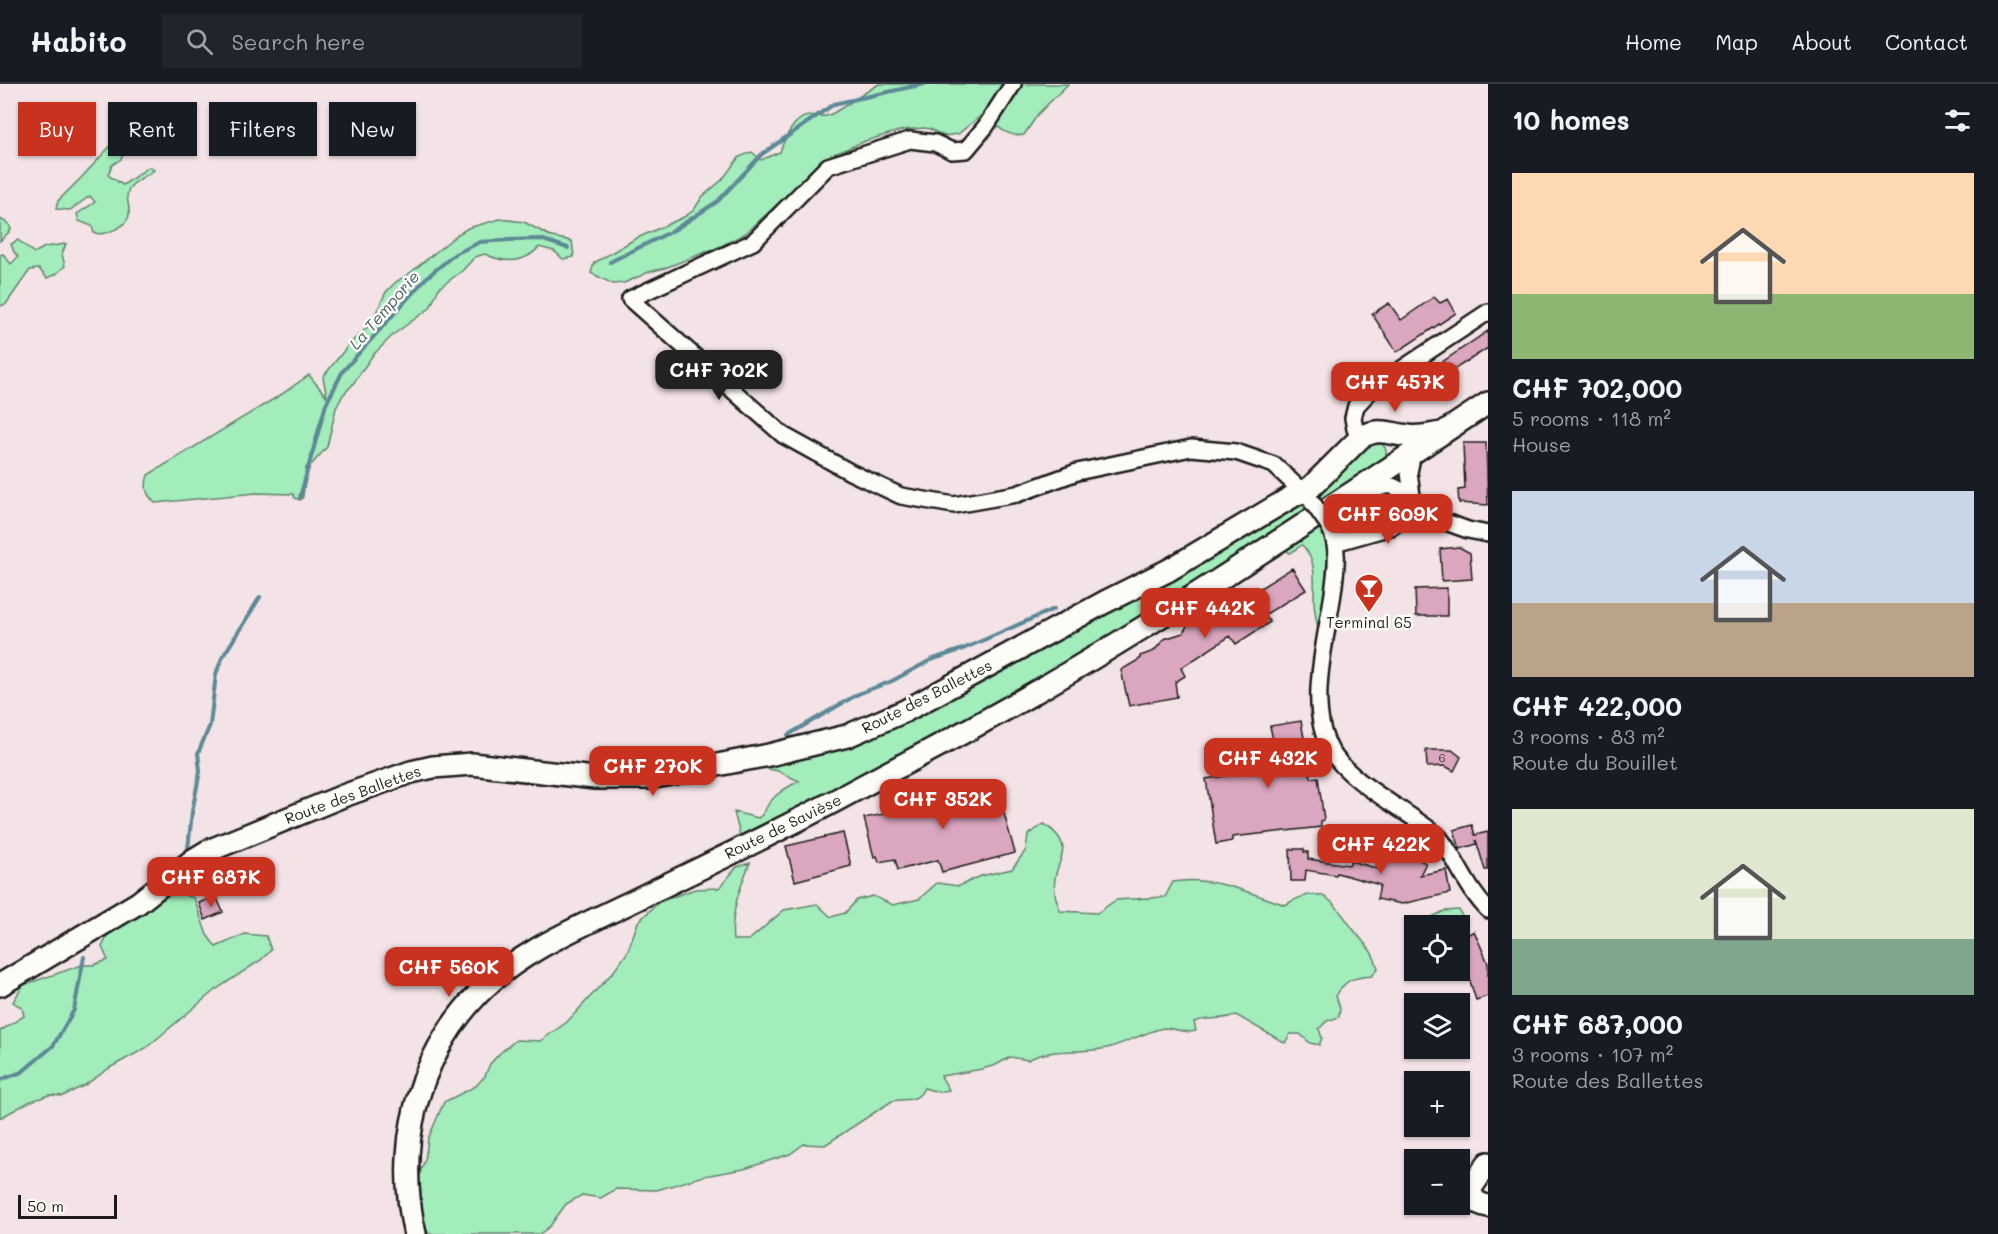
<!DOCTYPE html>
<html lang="en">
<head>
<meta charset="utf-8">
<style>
	:root { --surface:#171b24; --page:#20242c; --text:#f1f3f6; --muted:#9ea1a6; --line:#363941; --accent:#c8321e }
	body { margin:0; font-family:Mali,sans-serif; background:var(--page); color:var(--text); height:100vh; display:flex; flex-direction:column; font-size:22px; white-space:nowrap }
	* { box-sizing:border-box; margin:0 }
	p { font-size:20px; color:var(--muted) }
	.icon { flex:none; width:33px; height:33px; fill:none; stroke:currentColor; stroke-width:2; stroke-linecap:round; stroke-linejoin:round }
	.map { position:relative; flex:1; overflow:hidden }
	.panel { display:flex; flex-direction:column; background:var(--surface); width:510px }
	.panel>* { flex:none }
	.banner { position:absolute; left:18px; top:18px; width:570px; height:54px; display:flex; gap:12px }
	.controls { position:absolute; left:1404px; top:831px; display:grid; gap:12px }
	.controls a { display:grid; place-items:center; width:66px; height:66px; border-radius:0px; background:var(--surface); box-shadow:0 2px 4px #0004; font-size:30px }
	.scale { position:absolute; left:18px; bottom:15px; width:99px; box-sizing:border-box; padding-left:6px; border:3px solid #1c1c1c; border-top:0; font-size:16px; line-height:21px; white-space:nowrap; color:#1c1c1c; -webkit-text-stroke:4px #fdfcf7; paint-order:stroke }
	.price { position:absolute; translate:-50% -51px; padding:0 14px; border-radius:12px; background:var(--accent); color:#fff; font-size:20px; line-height:39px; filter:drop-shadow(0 2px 3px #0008) }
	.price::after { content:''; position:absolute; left:50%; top:36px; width:18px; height:14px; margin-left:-9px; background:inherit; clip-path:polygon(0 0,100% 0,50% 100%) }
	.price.active { background:#222; color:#fff }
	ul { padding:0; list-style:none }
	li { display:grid; align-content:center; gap:12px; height:318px; padding:0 24px }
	li span { display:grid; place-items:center; height:186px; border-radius:0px; color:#555 }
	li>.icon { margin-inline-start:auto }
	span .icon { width:108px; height:108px; fill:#fffc; stroke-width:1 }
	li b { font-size:26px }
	h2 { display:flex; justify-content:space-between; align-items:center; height:72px; padding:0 24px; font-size:26px }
	.tag { padding:0 21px; border-radius:0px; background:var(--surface); box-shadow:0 2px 4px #0004; font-size:21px; line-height:54px }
	.tag.active { background:var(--accent); color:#fff }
	header { display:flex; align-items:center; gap:36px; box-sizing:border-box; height:84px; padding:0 30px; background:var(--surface); border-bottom:2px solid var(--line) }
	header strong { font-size:28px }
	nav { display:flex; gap:33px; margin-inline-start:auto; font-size:21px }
	.search { width:420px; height:54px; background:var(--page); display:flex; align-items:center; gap:15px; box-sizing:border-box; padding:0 21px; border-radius:0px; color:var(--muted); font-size:22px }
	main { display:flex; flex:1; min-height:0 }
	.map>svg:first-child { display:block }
	.green { fill:#a3ecbb; stroke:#60846c; stroke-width:1.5 }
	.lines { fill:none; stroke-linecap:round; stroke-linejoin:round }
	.stream { stroke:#5d8997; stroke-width:4 }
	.building { fill:#dba6bf; stroke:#1c1c1c; stroke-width:1.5 }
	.street-casing { stroke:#1c1c1c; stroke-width:20 }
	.secondary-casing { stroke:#1c1c1c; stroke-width:26 }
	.street { stroke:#fdfcf7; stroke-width:15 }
	.secondary { stroke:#fdfcf7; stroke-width:21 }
	.street-bridge-casing { stroke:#1c1c1c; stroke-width:20; stroke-linecap:butt }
	.street-bridge { stroke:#fdfcf7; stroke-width:15 }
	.labels { text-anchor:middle; stroke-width:5; stroke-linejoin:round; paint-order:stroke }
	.number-label { font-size:12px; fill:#4c3e45 }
	.poi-label { font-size:15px; fill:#1c1c1c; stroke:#fdfcf7 }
	.street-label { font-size:15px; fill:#1c1c1c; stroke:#fdfcf7 }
	.water-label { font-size:16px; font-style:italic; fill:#425b64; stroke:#fdfcf7 }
</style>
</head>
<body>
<header>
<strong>Habito</strong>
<div class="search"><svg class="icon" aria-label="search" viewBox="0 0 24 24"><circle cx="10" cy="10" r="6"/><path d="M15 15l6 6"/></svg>Search here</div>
<nav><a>Home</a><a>Map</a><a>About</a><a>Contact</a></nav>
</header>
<main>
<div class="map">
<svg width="1488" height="1150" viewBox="0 0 1488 1150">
	<rect width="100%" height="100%" fill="#f3e2e6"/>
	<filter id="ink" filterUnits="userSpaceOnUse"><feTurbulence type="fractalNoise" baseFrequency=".0167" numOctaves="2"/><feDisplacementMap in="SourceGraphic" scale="12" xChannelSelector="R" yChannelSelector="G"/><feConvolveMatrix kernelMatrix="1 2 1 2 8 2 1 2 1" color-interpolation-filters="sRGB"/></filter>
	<g filter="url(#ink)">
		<path class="green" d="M879,0h189l-30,30 -14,21c-18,3 -27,-10 -41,-21l-25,20 -14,2 -14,-7 -6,-1 -21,2 -38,11 -37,16 -82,76 -25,13 -56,22 -16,4 -25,11 -11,1 -22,-11 3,-10 41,-24 49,-22 10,-7 8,-13 20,-17 17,-23 13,-5 9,8 19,-8c4,-13 14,-34 28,-36 12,-2 14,4 27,-4 15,-9 29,-19 44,-28z
			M127,50h9l2,8 -12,6 -5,11 -9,6 -4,10 15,10 26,-18 5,3c-7,6 -18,10 -24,17 -10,13 12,29 -14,42 -9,4 -13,6 -22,4l-2,-7 -13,-5 -2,-7 18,-12 -5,-6 -20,14 -14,-1 2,-8 23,-23 34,-37z
			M0,135l9,5 2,6 -11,11z
			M500,135l24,3 28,15 20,4 2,16 -11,2 -9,-8 -15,-4c-16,18 -35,16 -54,7l-10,3 -13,14 -23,17 -9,20 -36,26 -22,22 -19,28 -10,11 -7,13 -9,39 -15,17 -6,4 -3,29 -3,3 -5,-2 -2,-4 -37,-1 -101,10c-9,-9 -11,-15 -7,-28l134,-81 27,-19 18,22 -4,-20 27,-34 20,-18 16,-33 10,-10 14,-9 48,-39 10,-6z
			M18,156l16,13 11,-6 21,-3 -4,10 3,12 -9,8 -9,4 -8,-9 -9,1 -24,34 -6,2v-51l3,-1 8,10 7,-7 -4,-5 -3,-8z
			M1376,357c12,4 12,13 7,23l-60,40 -3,-4 1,-9 36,-42z
			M1394,408l7,11 1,5c-9,12 -41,26 -54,22 -8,-2 -11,-7 -14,-13l15,-6 28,-18z
			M1298,421h4l7,8 -109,70 -203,121 -256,135 -7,-27 24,6c7,-4 7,-10 12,-16 8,-10 18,-15 29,-21l-21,-10 -19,-4 35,-10z
			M1318,441l8,12 4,30 -10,70c-3,-12 -6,-25 -6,-38 0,-19 3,-39 -12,-54l-12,8 -7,-5z
			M1044,740c38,25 6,37 11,68 0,7 4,13 5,19l37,2 19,-13 49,-3 8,-15c37,-7 77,11 112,23 38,-23 46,-6 68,24 12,16 18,18 25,39l-6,8c-19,2 -26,2 -36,20l4,12 -1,9 -12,4 -8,8 3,9 -3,7 -9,-2 -10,-9h-10l-5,9 -49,-28c-14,6 -27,1 -42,7l2,9c-14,3 -19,-3 -32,-3 -10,1 -40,15 -53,19 -26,8 -59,-1 -83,13l-18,-3 -14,8 -14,4 -41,7 8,14 -11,2 -14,-4c-7,15 -17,10 -32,13l-67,44 -21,-1 -14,10 -46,15 -40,7 -47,14 -41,-1 -15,9 -19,-3 -16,9 -16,22 -10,8h-111l-6,-10 -5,-19 -1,-26 8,-19 3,-21 16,-37 32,-16 9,-10 5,-12 10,-11 16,-13 24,1 27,-19 47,-51 13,-18 11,-31 21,-20 36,-13 24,-1 18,-21 13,-4c-10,23 -20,51 -17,77h16l35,-30 33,-6 14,13 14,-4 12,-13 16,-4 20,9 26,-6 18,-16 22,3 22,-10 31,-7 14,-19 2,-15z
			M182,810l12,4 13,37 9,12 29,-13 21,2 5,14 -10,10 -46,30 -69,58 -35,19 -26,18 -22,11 -14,-1 -20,7 -29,16v-87l24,-15 -2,-8 -9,-6 10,-17 59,-20h11l15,-5 -6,-13 8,-17 27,-12 29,-22z
			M1459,826l6,12 -7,3h-28l-4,-5 18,-9z"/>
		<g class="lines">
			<path class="stream" d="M610,178l64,-32 44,-29 44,-47 72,-50 90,-20
				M300,413l26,-93 17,-33 83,-93 29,-24 25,-12 28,-2 32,-1 28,9
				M788,651l70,-41 34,-13 39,-21 32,-11 91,-40
				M188,765l4,-37 8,-41 -2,-18 12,-28 6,-51 6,-16 38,-61
				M0,996l22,-8 31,-26 21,-36 10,-53"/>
		</g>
		<path class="building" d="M1434,213l6,6 8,-4 8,14 -59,39 -25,-38 17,-11 12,17z
			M1488,247v17l-49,31 -7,-10z
			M1463,359h23l2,62 -29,-2 -1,-13 7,-1z
			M1459,463l11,6 2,26 -30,2 -2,-32z
			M1292,484l14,22 -42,25 6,7 -34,22 -6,-8 -49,32 4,8 -10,6 2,15 -48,9 -8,-36 19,-11v-3l14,-5 10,-12 19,-6 5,-9 10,-2 3,-7 13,-3 1,-3 33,-20 3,5z
			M1447,504v28h-31l-1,-27z
			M1301,637l10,57 7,-1 6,43 -3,1v6l-89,10v4l-16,3 -10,-65 39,-6 -5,-27 33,-6 -3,-14z
			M1426,666h26l9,7 -7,14 -9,-5 -18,1z
			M995,697l20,72 -73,19 -4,-12 -40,10 -3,-11 -16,3 -2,-6 -3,1 -10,-39 20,-4 -1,-5z
			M1472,741l3,10 13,-3v38h-3l-9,-30 1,4 -17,5 -6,-19z
			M843,749l8,33 -56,15 -9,-35z
			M1389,762l37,17 -6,12 26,-5 4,23 -48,11 -25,-5 3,-14 -43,-12 -1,2 -30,-5 -1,11h-14l-1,-32h14v3h4v7l41,6 2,-4 28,8z
			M216,812l7,16 -18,8 -6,-17z
			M1474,847l14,32v33l-12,4 -12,-38 -4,2v-25z"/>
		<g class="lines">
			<g class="street-casing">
				<path id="street" d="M1013,0l-27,42 -20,24 -14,1 -17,-8 -25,-3 -82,26 -75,76 -123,57 153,136 67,37 51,24 53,9 63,-11 60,-22 114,-24 45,4 38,13 34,32
					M1361,353l-6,-8 -2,-11 3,-12 17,-18 115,-76
					M1362,413c24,-15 36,-18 49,10
					M1412,426l56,20 20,4
					M1329,442c11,21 7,44 4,67 -7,48 -27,115 -2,158 20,33 78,60 108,86 18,23 28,52 49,73
					M1335,459l56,-16 19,-12 3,-11 -4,-32 4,-19"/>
			</g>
			<g class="secondary-casing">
				<path id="secondary" d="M0,901l138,-82 55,-43 15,-9 135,-55 68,-24 22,-5 39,-3 123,14h55l119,-23 78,-19 58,-25 200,-109 64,-32 126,-75 15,-7 51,-51c20,-10 28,-3 48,-1 11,2 23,-2 34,-3
					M1488,1079l-17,25c0,12 7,16 17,18
					M415,1150c-20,-86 1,-175 63,-240 41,-42 95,-64 147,-89 73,-36 147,-70 219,-109 61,-33 123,-64 183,-99 158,-91 309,-194 461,-294"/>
			</g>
			<use href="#street" class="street"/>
			<use href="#secondary" class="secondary"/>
			<g class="street-bridge-casing">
				<path id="street-bridge" d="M1312,418l17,24"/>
			</g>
			<use href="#street-bridge" class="street-bridge"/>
		</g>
	</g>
	<defs>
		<g id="bar-pin" transform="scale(1.5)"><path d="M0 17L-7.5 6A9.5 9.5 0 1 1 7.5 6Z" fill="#c8321e" stroke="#fdfcf7"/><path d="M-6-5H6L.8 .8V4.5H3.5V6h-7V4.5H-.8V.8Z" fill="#fff"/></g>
	</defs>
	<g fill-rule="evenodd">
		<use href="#bar-pin" x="1369" y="504"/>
	</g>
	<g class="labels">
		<g class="number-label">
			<text x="1442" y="678">6</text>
		</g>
		<g class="poi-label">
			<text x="1369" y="544">Terminal 65</text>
		</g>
		<g class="street-label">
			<text transform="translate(927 613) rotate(-27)" y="5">Route des Ballettes</text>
			<text transform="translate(353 711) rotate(-20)" y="5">Route des Ballettes</text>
			<text transform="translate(783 743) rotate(-26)" y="5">Route de Savièse</text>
		</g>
		<g class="water-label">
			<text transform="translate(384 226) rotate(-49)" y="6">La Temporie</text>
		</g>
	</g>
</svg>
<div class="controls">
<a><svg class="icon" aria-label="locate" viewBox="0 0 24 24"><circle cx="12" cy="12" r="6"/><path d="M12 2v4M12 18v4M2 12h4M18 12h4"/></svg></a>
<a><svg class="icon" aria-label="layers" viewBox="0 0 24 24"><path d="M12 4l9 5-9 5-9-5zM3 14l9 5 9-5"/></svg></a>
<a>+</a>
<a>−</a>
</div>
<div class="scale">50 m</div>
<b class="price active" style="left:719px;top:317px">CHF 702K</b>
<b class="price" style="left:1395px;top:329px">CHF 457K</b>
<b class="price" style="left:1388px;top:461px">CHF 609K</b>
<b class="price" style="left:1205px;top:555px">CHF 442K</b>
<b class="price" style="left:1268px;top:705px">CHF 432K</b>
<b class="price" style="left:653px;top:713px">CHF 270K</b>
<b class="price" style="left:943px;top:746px">CHF 352K</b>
<b class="price" style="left:1381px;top:791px">CHF 422K</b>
<b class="price" style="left:211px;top:824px">CHF 687K</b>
<b class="price" style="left:449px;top:914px">CHF 560K</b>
<div class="banner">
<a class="tag active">Buy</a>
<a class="tag">Rent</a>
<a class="tag">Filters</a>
<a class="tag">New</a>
</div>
</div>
<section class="panel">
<h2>10 homes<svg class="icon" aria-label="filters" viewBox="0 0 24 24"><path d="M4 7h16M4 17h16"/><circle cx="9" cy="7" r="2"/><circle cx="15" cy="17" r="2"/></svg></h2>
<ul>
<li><span style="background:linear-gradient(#ffd9b3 65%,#8fb573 0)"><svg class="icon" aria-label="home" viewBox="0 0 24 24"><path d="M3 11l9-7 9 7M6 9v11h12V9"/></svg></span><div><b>CHF 702,000</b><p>5 rooms · 118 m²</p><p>House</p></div></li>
<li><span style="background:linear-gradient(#c9d6e8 60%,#b9a48a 0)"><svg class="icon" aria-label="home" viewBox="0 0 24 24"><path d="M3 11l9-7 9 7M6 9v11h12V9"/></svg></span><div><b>CHF 422,000</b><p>3 rooms · 83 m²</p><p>Route du Bouillet</p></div></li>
<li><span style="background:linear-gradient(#dfe7d0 70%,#7fa58c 0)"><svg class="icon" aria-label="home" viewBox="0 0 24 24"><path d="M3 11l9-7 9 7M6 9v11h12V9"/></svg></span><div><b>CHF 687,000</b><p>3 rooms · 107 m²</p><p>Route des Ballettes</p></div></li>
</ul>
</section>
</main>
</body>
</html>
